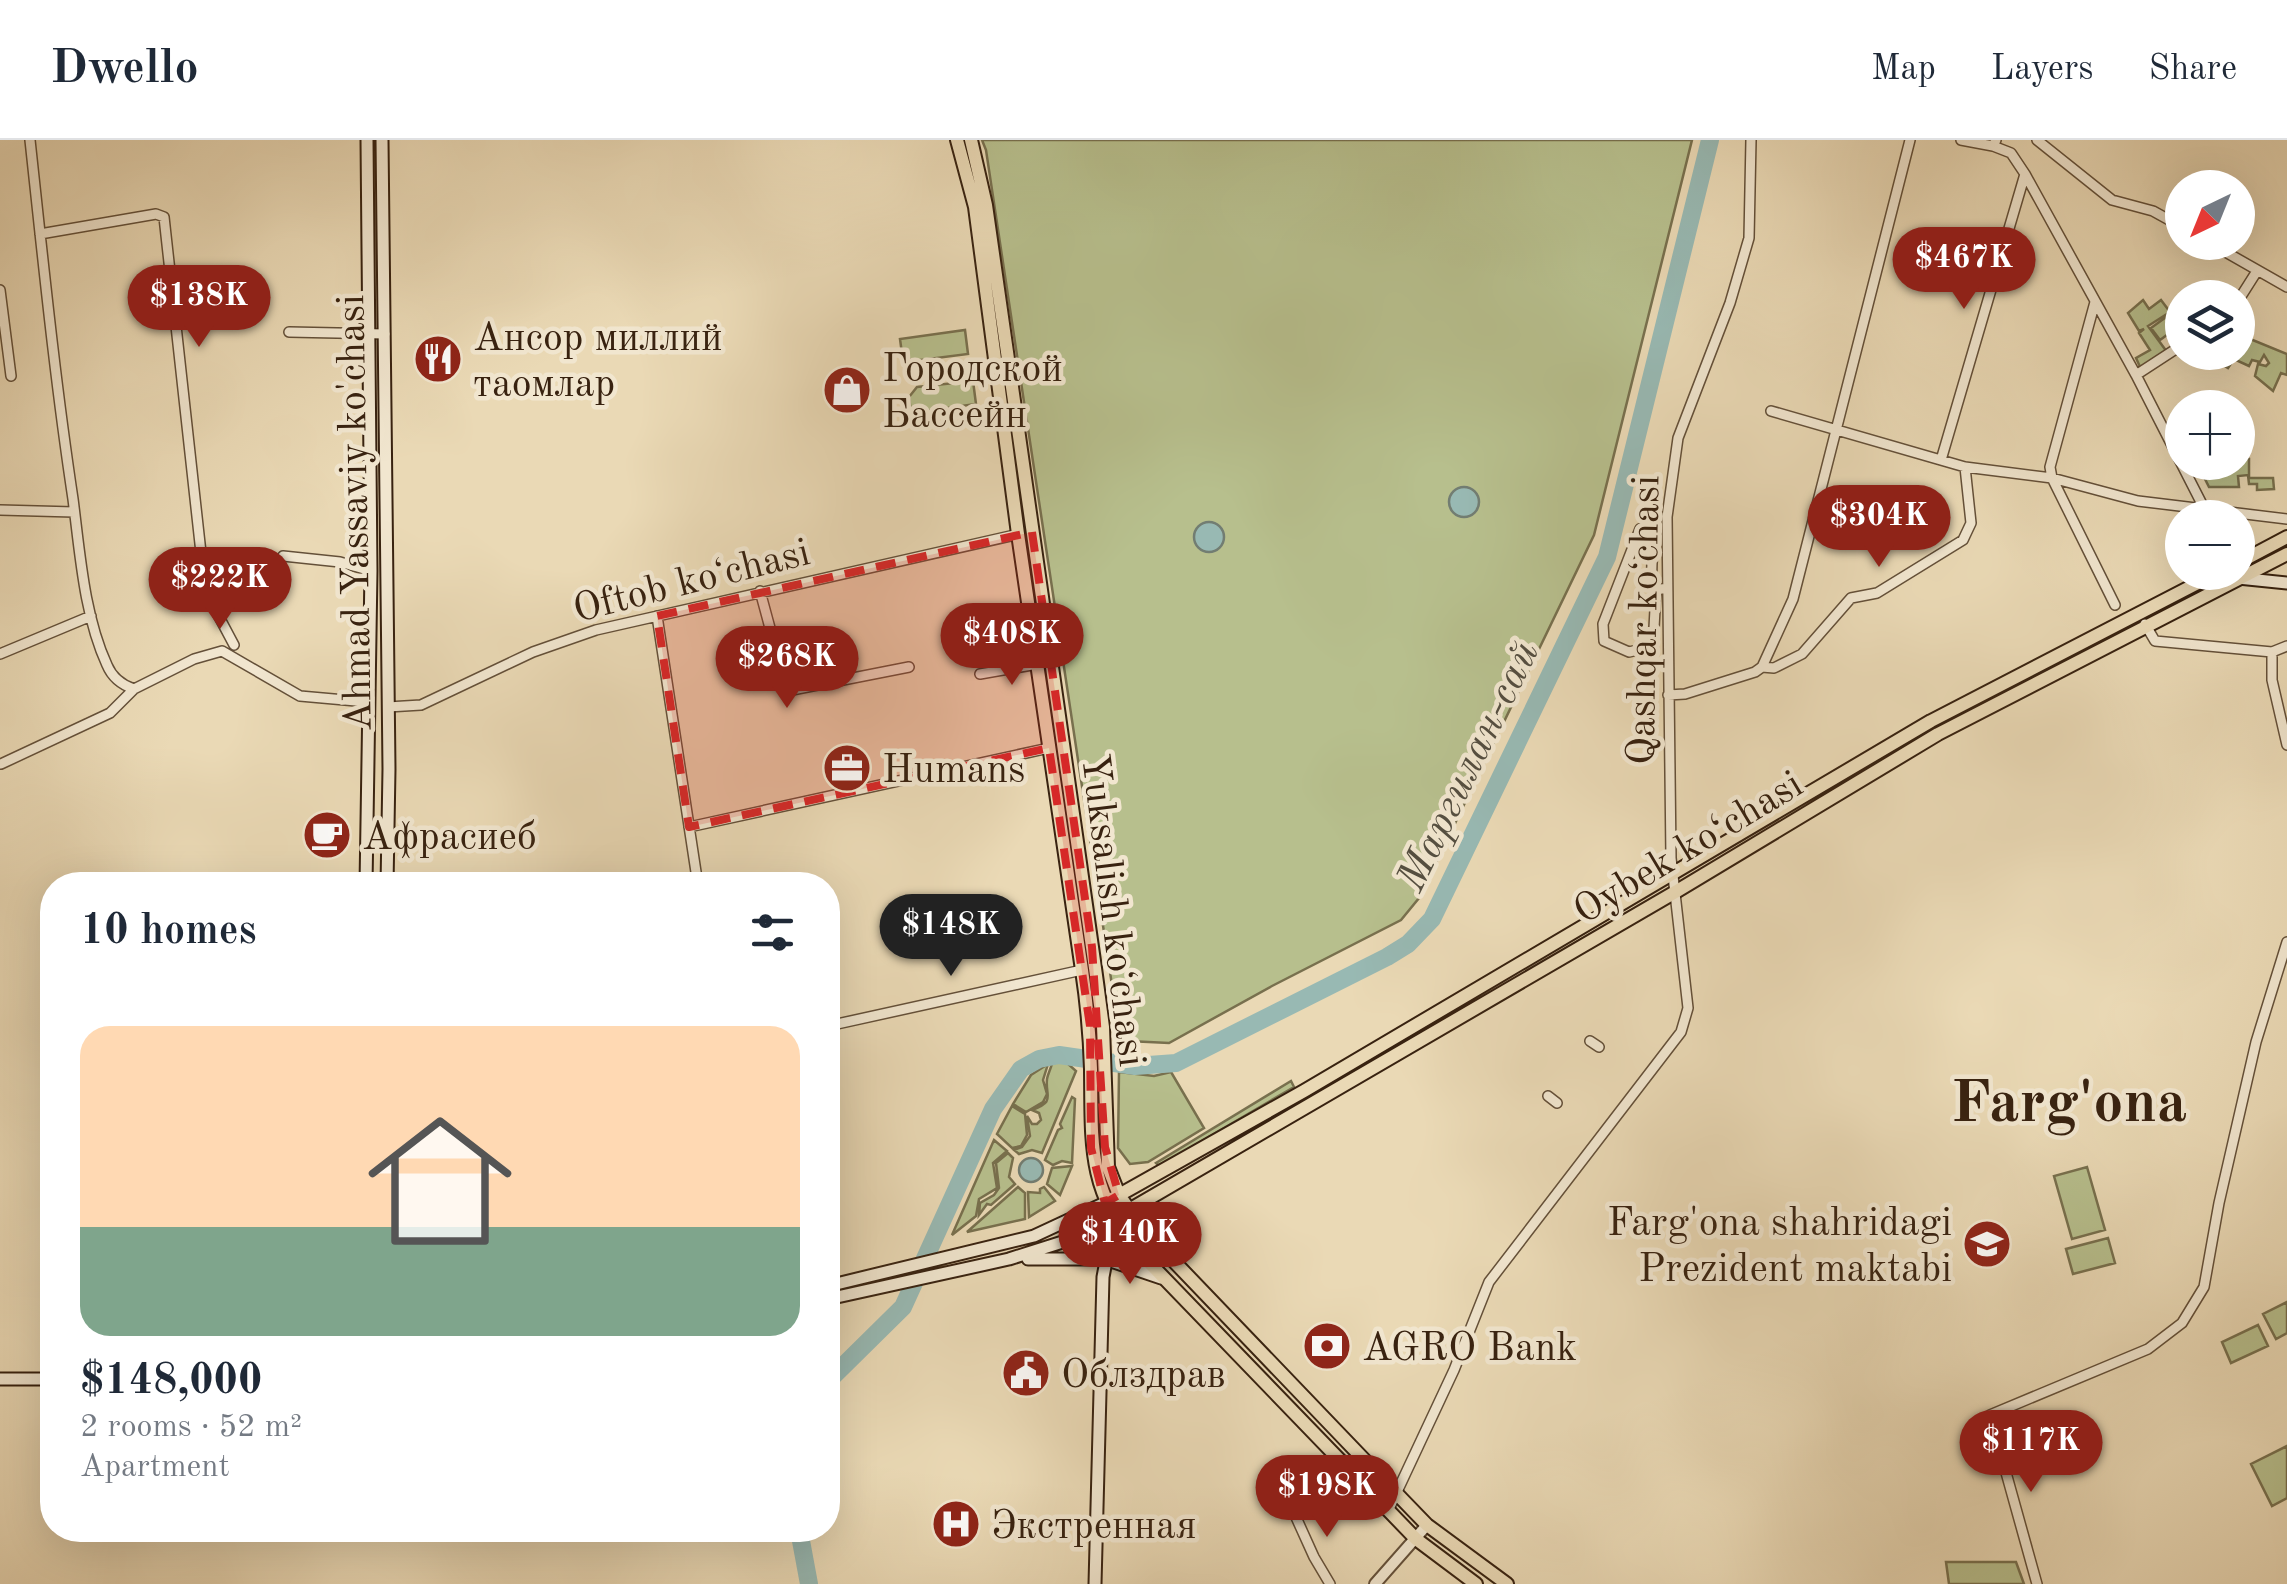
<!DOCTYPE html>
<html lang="en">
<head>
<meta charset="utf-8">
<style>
	:root { --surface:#fff; --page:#f2f2f3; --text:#1f2937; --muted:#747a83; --line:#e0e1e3; --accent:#8f2418 }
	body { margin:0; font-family:"Old Standard TT",serif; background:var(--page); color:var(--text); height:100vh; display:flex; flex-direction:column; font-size:38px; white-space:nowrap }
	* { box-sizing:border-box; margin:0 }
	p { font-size:32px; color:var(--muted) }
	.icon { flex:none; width:55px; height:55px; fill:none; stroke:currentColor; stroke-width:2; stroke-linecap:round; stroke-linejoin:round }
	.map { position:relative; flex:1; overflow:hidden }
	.drawer { position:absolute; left:40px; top:732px; width:800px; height:670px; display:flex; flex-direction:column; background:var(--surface); border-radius:40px; box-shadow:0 10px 40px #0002 }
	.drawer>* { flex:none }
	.needle { width:65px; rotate:223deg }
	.tools { position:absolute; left:2165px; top:30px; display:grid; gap:20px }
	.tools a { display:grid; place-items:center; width:90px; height:90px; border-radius:50%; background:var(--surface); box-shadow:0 10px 40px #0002; font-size:50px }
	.price { position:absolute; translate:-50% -85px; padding:0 22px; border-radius:35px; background:var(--accent); color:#fff; font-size:32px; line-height:65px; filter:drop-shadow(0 2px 5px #0008) }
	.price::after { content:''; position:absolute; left:50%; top:60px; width:30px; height:22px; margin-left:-15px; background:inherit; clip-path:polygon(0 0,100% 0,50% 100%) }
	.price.current { background:#222; color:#fff }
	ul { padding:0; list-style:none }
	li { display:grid; align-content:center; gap:20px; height:530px; padding:0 40px }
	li+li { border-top:2px solid var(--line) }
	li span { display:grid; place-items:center; height:310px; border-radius:30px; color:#555 }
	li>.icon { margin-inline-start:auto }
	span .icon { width:180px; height:180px; fill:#fffc; stroke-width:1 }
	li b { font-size:42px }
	h2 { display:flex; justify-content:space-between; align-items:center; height:120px; padding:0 40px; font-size:42px }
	header { display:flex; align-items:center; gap:60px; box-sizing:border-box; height:140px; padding:0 50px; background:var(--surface); border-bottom:2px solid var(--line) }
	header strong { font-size:48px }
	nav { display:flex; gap:55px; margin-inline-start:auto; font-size:35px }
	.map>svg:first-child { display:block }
	.green { fill:#b7bf8d; stroke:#78704e; stroke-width:2.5 }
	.water { fill:#98b9b3; stroke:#727d72; stroke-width:2.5 }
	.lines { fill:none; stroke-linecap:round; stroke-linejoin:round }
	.river { stroke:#98b9b3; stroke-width:18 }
	.minor-casing { stroke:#645039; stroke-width:12 }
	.tertiary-casing { stroke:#645039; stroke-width:14 }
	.secondary-casing { stroke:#382210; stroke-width:15 }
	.primary-casing { stroke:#382210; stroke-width:16 }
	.minor { stroke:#f1e6cf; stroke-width:9 }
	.tertiary { stroke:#f1e6cf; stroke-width:10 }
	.secondary { stroke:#f1e6cf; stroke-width:11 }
	.primary { stroke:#ead9b5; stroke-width:12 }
	.marked { fill:#d62828; fill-opacity:0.2; stroke:#d62828; stroke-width:8; stroke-dasharray:20 12; stroke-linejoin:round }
	.labels { text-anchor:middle; stroke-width:9; stroke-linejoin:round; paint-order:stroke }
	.poi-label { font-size:40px; fill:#382210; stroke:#f1e6cf; text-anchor:start }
	.street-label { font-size:40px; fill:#382210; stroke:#f1e6cf }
	.water-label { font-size:42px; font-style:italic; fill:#554f41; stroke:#f1e6cf }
	.town-label { font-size:60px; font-weight:bold; fill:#382210; stroke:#f1e6cf }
</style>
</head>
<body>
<header>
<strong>Dwello</strong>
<nav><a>Map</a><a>Layers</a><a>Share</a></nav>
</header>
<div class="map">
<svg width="2287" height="1444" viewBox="0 0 2287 1444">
	<rect width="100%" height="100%" fill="#ead9b5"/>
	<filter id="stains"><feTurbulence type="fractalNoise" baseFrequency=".002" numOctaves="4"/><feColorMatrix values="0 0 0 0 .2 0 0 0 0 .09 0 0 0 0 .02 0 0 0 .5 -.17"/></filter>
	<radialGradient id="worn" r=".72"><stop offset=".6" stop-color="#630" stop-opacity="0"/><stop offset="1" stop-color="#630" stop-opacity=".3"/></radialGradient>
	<path class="green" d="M982,0h710l-98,395 -175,363 -18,22 -129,66 -103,57 -41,-2 -10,-16 -132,-875z
		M2143,160l6,9 12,-9 9,12 -22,14 19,26 -26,17 -5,-11 14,-8 -11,-17 5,-4 -5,2 -11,-18z
		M2173,172l9,12 -22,16 -9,-12z
		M965,190l3,24 -55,7 -11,-7 -2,-15z
		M2238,194l49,20v21l-6,-2 -8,18 -18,-15 3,-12 8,2 3,-3 -5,-8 -4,7 -8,-2 -3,6 -15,-7 -6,9 -13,-8 4,-7 19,-1z
		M973,241l3,23 -65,9 -2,-16 8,-10z
		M2238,318l11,1v19h24l1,11 -17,1v-6h-8l-1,-9 -10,1 1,11h-30l-8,-16 6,-3 -3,-5 34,-1z
		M1066,922l10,9 -34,82 -10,-3 -13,4 -5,-4 8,-3 8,-11 -3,-20 5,8h5l4,-4 -2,-7 -7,-3c24,-9 13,-13 15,-31 1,-6 4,-10 5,-16z
		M1048,924l-5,16 4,14 -4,8 -17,10 -13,-8 18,-29z
		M1119,932l35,4 17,-4 33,56 -56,34 -18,2 -12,-16z
		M1291,941l3,6 -135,79 -3,-3z
		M1072,957l3,2 -3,64 -10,-2 -9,4 -8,-5 13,-30 4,-2 -2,-4z
		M1012,966l13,8 2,21 -6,11 -9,2 -15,-14z
		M994,1000l13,11 -14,12 4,25 -18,11 -3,17 -24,19z
		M1008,1013l5,5 -4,19 6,7 -24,21 -4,-1 -8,11 1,-12 14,-8 5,-7 -3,-25z
		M1072,1026l-12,29 -13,-11 5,-16z
		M2087,1027l18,63 -33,9 -18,-63z
		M1018,1047l7,6v26l-58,13z
		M1044,1047l11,14 -26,16 -1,-25 12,1v-4z
		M2108,1098l7,25 -42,11 -7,-25z
		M2287,1162v31l-11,6 -13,-25z
		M2258,1185l10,21 -37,17 -9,-21z
		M2287,1306v52l-15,8 -21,-42z
		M1946,1422h70l8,22h-75z"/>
	<path class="water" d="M1449 362a15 15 0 1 1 30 0a15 15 0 1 1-30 0Z
		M1194 397a15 15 0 1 1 30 0a15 15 0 1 1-30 0Z
		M1019 1030a12 12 0 1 1 24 0a12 12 0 1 1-24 0Z"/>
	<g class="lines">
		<path class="river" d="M828,1241l75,-74 90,-198 28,-40 18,-10 20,-4 76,11 41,-3 211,-106 21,-13 24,-25 175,-362 103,-417
			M799,1390l10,54"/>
		<g class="minor-casing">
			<path id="minor" d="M30,0c13,120 25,240 43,359 7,54 11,116 34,166 5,12 15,20 27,24l60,-30 28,-8 78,45 56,5 14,-3
				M1961,0l32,6
				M1996,0l-3,6 18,7 14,21 111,201 69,135
				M2037,0l75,60 41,11 29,16
				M40,94l116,-20 8,3 40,363 4,16 26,49
				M2208,102l79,45
				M0,150l11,86
				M2238,161l19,-30
				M2095,162l-45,165 2,11 63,127
				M289,192l96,2
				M2136,235l46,-30
				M1771,271l194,56 87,11 86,23 149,18
				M1941,320l84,-286
				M0,370l74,2
				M283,416l57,6 31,9
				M1656,450c-10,-20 2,-41 -6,-60l-10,-1 -37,95 1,17 25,11 17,-4 8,-20 2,-38 11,-2
				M760,451l27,100 122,-24
				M657,476l41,269
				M2145,484l10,17 117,11
				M2287,506l-15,6v28l15,65
				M0,514l91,-38
				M1762,527l12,1 28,-14 49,-56 26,-5 86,-53 8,-17 -6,-56
				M980,534l58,-10
				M1668,555l17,-1 70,-22 7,-5 31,-68 117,-459
				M388,567l33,-2 112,-53 63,-22 423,-96
				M1,624l109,-51 24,-24
				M689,687l360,-79
				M828,886l254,-56
				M1590,901l9,6
				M1548,956l9,7
				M1388,1371l66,-141 35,-88 192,-250 7,-24 -17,-150 -4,-341 11,-79 52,-135 19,-65 2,-98
				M1295,1375l19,42 16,27
				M2037,1444l-47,-169 158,-66 34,-26 22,-36 15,-84 37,-161 31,-100"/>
		</g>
		<g class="tertiary-casing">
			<path id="tertiary" d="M1375,1444l52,-59"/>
		</g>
		<g class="secondary-casing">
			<path id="secondary" d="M382,0l7,629 -2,116
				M2238,438l49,5
				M366,745l5,-314 -4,-431
				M1028,1119h77l56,19
				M828,1146l206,-50 71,-33
				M828,1159l181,-40 63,-20 42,-20
				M0,1239h52
				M1095,1444l8,-307 11,-58"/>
		</g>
		<g class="primary-casing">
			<path id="primary" d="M957,0l18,67 43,327 64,436c5,33 8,66 9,99 1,74 -4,120 46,181l279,289 60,45
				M971,0l15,65 109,763 8,59 5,140 11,28 22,32 256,267 30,31 80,59
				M2238,423l49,-26
				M1112,1059l192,-108 627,-370 288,-149
				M1124,1073l553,-322 261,-157 349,-180"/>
		</g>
		<use href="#minor" class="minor"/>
		<use href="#tertiary" class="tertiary"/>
		<use href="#secondary" class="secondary"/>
		<use href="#primary" class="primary"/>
	</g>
	<path class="marked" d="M1032,392l60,415 13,200 14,48 -14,8 -14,-55 -1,-122 -41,-278 -360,79 -32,-211z"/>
	<defs>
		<g id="restaurant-disc" transform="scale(2.5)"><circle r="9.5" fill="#8f2418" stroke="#f1e6cf"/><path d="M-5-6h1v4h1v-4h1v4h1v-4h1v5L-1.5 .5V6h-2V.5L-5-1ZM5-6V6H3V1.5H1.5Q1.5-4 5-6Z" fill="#fff"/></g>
		<g id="shop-disc" transform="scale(2.5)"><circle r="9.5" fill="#8f2418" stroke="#f1e6cf"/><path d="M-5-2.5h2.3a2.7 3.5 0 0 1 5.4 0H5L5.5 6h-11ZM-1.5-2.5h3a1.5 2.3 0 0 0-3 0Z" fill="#fff"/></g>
		<g id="office-disc" transform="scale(2.5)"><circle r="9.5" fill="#8f2418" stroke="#f1e6cf"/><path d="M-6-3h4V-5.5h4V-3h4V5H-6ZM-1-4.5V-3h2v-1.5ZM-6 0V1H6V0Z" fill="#fff"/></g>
		<g id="cafe-disc" transform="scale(2.5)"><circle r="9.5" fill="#8f2418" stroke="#f1e6cf"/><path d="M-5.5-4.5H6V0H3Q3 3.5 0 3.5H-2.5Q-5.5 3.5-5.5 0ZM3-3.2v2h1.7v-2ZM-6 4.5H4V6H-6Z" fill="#fff"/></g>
		<g id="school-disc" transform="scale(2.5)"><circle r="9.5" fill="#8f2418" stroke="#f1e6cf"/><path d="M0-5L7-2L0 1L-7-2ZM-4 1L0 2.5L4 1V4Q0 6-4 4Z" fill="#fff"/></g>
		<g id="bank-disc" transform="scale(2.5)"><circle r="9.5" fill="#8f2418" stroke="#f1e6cf"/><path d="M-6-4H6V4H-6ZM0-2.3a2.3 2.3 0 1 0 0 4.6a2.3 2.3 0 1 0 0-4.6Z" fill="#fff"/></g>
		<g id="civic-disc" transform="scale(2.5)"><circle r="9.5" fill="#8f2418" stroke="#f1e6cf"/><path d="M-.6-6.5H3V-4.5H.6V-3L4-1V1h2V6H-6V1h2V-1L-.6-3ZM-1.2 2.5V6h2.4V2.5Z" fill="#fff"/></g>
		<g id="hospital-disc" transform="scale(2.5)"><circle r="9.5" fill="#8f2418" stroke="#f1e6cf"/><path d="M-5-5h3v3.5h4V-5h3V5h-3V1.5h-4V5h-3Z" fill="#fff"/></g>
	</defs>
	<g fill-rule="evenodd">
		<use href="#restaurant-disc" x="438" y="219"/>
		<use href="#shop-disc" x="847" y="250"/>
		<use href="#office-disc" x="847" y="628"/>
		<use href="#cafe-disc" x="327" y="695"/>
		<use href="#school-disc" x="1987" y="1104"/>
		<use href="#bank-disc" x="1327" y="1206"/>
		<use href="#civic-disc" x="1026" y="1233"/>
		<use href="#hospital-disc" x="956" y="1384"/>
	</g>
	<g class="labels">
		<g class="poi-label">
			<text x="473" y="210">Ансор миллий<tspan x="473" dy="46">таомлар</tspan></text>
			<text x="882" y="241">Городской<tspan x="882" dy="46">Бассейн</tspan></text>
			<text x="882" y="642">Humans</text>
			<text x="362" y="709">Афрасиеб</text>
			<text x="1952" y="1095" text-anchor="end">Farg'ona shahridagi<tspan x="1952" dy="46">Prezident maktabi</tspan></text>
			<text x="1362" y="1220">AGRO Bank</text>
			<text x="1061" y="1247">Облздрав</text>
			<text x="991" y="1398">Экстренная</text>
		</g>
		<g class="street-label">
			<text transform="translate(353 373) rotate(-91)" y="14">Ahmad Yassaviy ko'chasi</text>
			<text transform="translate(691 439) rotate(-14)" y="14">Oftob koʻchasi</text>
			<text transform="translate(1642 480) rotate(-89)" y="14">Qashqar koʻchasi</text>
			<text transform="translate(1687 706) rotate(-31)" y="14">Oybek ko‘chasi</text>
			<text transform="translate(1115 770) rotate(83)" y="14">Yuksalish koʻchasi</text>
		</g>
		<g class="water-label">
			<text transform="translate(1466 625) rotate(-64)" y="15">Маргилан-сай</text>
		</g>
		<g class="town-label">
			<text x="2069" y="981">Farg'ona</text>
		</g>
	</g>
	<rect width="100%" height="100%" filter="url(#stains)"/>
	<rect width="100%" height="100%" fill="url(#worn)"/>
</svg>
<div class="tools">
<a><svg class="needle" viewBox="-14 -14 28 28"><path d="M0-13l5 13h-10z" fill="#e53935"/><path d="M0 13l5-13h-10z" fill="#747a83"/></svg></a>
<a><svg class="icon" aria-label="layers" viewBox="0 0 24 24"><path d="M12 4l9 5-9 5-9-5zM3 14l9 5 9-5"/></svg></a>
<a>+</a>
<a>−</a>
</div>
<b class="price" style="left:1964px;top:172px">$467K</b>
<b class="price" style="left:199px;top:210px">$138K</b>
<b class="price" style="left:1879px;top:430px">$304K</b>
<b class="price" style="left:220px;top:492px">$222K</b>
<b class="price" style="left:1012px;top:548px">$408K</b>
<b class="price" style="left:787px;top:571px">$268K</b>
<b class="price current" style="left:951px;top:839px">$148K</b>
<b class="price" style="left:1130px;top:1147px">$140K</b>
<b class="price" style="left:2031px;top:1355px">$117K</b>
<b class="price" style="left:1327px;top:1400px">$198K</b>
<section class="drawer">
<h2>10 homes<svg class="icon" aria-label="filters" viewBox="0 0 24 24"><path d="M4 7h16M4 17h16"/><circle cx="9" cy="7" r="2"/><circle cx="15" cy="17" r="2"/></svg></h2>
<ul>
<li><span style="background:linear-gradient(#ffd9b3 65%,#7fa58c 0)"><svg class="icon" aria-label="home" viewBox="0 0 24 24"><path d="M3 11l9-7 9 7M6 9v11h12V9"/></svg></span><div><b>$148,000</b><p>2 rooms · 52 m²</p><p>Apartment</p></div></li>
</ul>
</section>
</div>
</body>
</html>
